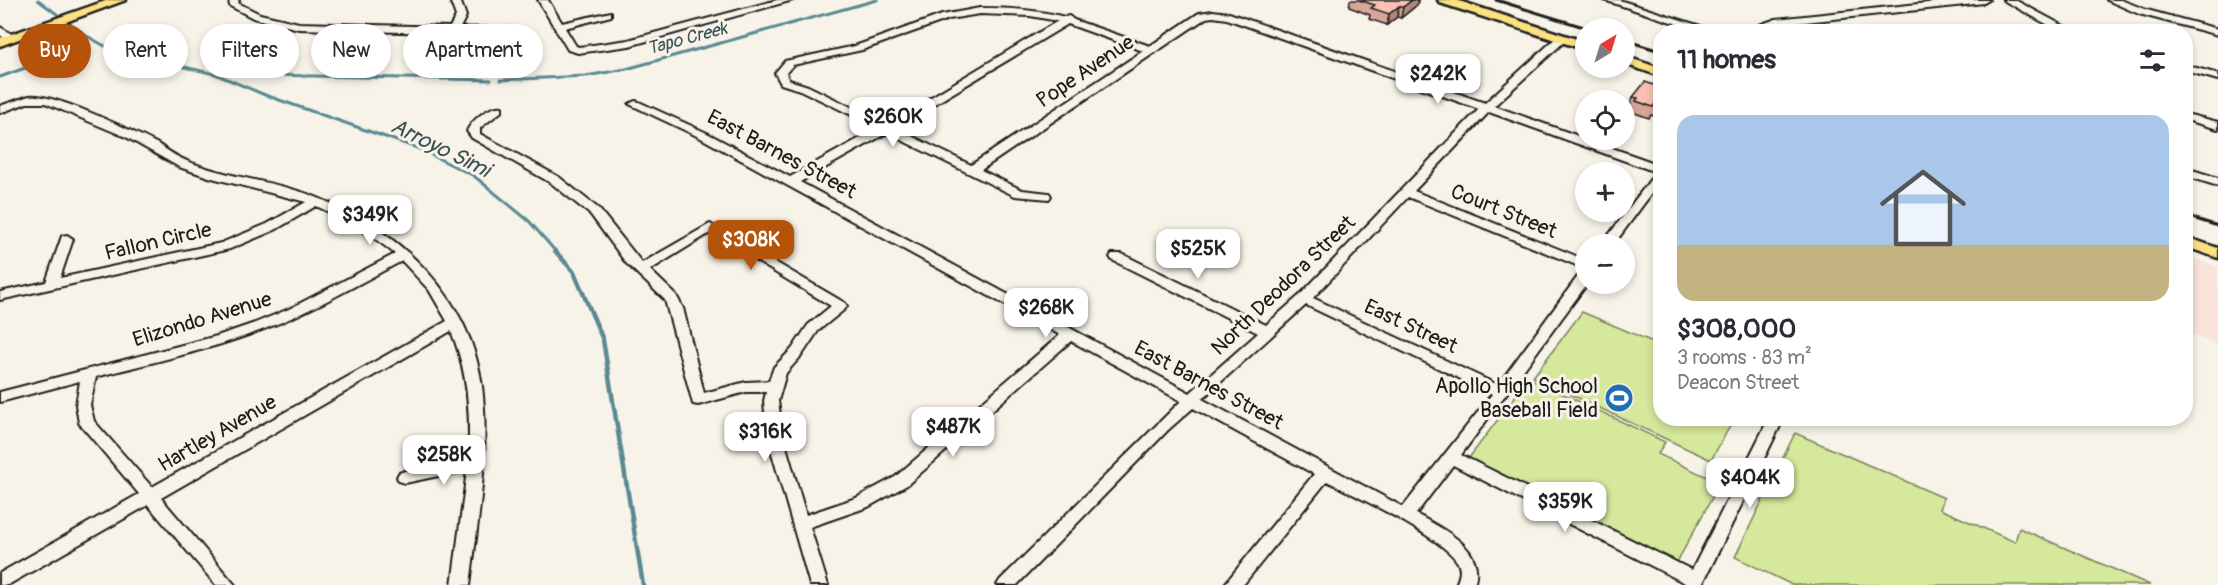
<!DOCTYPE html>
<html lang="en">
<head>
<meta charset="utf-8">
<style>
	:root { --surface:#fff; --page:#f2f2f3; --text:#2b2b33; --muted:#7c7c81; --accent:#b45309 }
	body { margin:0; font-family:Pangolin,sans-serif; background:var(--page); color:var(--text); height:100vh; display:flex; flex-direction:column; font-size:22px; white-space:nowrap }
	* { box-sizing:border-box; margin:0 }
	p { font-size:20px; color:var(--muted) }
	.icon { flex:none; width:33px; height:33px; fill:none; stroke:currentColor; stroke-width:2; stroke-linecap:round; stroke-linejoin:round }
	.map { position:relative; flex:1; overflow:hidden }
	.details { position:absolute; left:1653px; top:24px; width:540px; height:402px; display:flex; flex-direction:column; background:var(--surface); border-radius:24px; box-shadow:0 3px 9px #0003 }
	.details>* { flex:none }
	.banner { position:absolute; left:18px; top:24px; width:570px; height:54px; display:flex; gap:12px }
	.needle { width:39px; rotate:38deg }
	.fabs { position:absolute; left:1575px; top:18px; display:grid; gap:12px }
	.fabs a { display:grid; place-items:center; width:60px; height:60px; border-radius:50%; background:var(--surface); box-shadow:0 3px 9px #0003; font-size:30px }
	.price { position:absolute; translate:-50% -51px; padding:0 14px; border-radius:12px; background:#fff; color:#222; font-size:20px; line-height:39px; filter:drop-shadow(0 2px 3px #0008) }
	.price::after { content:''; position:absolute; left:50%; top:36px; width:18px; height:14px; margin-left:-9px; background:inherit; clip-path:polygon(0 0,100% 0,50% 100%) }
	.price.selected { background:var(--accent); color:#fff }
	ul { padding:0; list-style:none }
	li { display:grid; align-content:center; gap:12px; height:318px; padding:0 24px }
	li span { display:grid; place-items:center; height:186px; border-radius:18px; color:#555 }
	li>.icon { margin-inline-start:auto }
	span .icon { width:108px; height:108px; fill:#fffc; stroke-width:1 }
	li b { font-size:26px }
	h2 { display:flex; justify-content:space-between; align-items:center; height:72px; padding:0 24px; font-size:26px }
	.pill { padding:0 21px; border-radius:27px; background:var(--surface); box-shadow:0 3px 9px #0003; font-size:21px; line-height:54px }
	.pill.selected { background:var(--accent); color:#fff }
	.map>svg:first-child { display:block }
	.built { fill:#f8e4d8 }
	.green { fill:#d5e89c; stroke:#78825c; stroke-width:1.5 }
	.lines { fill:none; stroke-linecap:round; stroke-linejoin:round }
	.stream-far1 { stroke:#5a8992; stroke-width:3 }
	.stream { stroke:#5a8992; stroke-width:4.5 }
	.minor-casing { stroke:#1c1c1c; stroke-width:4 }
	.major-casing { stroke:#1c1c1c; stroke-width:5 }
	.minor { fill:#f7f3e8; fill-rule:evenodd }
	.major { fill:#fbe180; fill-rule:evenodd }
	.rail { stroke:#1c1c1c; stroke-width:3 }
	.wall { fill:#d7a698; stroke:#1c1c1c; stroke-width:1.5 }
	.shaded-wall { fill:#af877c; stroke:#1c1c1c; stroke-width:1.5 }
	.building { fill:#fac1b1; stroke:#1c1c1c; stroke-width:1.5 }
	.labels { text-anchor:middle; stroke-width:6; stroke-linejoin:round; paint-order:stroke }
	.far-water-label { font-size:18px; font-style:italic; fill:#3b5357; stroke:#f7f3e8 }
	.street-label { font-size:21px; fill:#1c1c1c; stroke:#f7f3e8 }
	.poi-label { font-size:21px; fill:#1c1c1c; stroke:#f7f3e8; text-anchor:end }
	.water-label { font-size:22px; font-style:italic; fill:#3b5357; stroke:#f7f3e8 }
</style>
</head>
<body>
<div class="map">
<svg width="2218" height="585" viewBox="0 0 2218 585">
	<rect width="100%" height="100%" fill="#f7f3e8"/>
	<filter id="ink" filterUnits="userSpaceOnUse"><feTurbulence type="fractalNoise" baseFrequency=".0167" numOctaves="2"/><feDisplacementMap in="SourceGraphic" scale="12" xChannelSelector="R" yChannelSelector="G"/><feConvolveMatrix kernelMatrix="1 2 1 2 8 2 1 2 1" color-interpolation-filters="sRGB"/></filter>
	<g filter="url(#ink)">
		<path class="built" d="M2186,256l32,11v78l-32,-12z"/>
		<path class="green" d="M1582,312l78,33v73l74,1 -23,41 -178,-83z
			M1529,378l136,64 -7,12 62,29 -44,81 -207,-106z
			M1795,433l149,65 -4,11 75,33 4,-14 131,57h-358l-57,-28z"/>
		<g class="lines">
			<path class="stream-far1" d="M38,0l47,35 29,16 101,23 50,21 152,53 57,28 55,45 27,31
				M219,74l272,6
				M0,77l39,-14 49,-26
				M500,80l86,-4 40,-7 251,-69"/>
			<path class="stream" d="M555,251l19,21 29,68 40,245"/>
			<g class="minor-casing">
				<path id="minor" d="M229,0h10l-1,3 22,11 39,9 151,4 6,-11 -6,-16h10l6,16 -6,12c11,0 62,-2 67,2l-5,3 -21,2 -202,-6 -46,-11 -23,-12z
					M538,0h10l14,23 49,-11v4l-46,12 11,18 3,1 49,-7 149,-40h16l-164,46 -51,7 -10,-3z
					M1604,0h15l100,32h-17z
					M1956,0h33l-5,3 -207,22 -20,7h-17l36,-13z
					M2003,0h12l60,32h-14z
					M2107,0h14l26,10 71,19v6l-79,-21z
					M980,8c29,0 57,2 85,9l4,-1 5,4 76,26 49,-33 14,-2 16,2 256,90 73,-67h8v4l-72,66 166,59v17l-46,62h-12l54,-72 -167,-60 -75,79 172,69v9l-178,-72 -95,101 185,87 83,-113 5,-1 1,13 -126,171 231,115 77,-152h15l-82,167h-18l1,-2 -232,-118 -37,49c26,15 71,34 58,71h-18c3,-8 6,-14 2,-22 -13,-25 -103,-67 -131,-82l-84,104h-19l90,-111 -121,-66 -25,22 -151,155h-20l3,-5 181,-179 -110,-60 -164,144 -39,22 -58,20 18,58h-18l-43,-149 -3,-35 2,-9h-20l-48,13 -5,-1 -28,-104 -39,-37 -35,-48 -40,-32 -79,-45 -5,-7c5,-11 23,-26 35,-24v4l-22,17v6l79,43 40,32 43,54 68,-39 135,79 2,3 -2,3 -27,22 -16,24 -16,18 -8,28 5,35 23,79 50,-17 39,-21 165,-142 -361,-198 -70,-33 6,-3 4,1 68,31 83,44 88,-49 -78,-38 -19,-6 -6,-11 10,-12 70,-15 87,-31zM980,14l50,2 28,5 -172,103 -78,-38 -19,-6 -3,-7 7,-8 69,-15 87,-31zM1213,17l14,2 252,90 -180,187 -33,29 -144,-71h-10l-2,3 2,3 146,73 -68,60 -390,-211 87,-49 128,63 34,3 2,-3 -2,-3 -27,-3 -41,-20 225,-152zM1068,24l75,27 -172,114 -76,-37zM710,233l121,73 -23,19 -16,24 -18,18 -5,14 -23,1 -42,11 -21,-85 -7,-13 -26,-25zM1306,305l186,89 -89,113 -201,-108z
					M0,27l15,9v4h-8l-7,-5z
					M2186,65l32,9v6l-32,-9z
					M29,96c25,-3 102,34 127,47 10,6 20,14 31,18 44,18 92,20 136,39 79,33 147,97 159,186 8,66 -4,133 -12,199h-18l15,-115 -62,13 -6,-2 -2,-4 2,-4 6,-2 63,-13c3,-44 0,-86 -17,-127l-290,167 74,87h-19l-68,-80 -140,80h-8v-12l139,-79 -60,-71 -3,-18 4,-24 -80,21v-10l217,-56 38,-13 34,-14 106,-55c-24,-20 -50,-35 -79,-48l-41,24 -45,19 -230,51v-8l46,-10 16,-46 5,-1 6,4 -13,39 161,-35 46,-19 39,-22 -94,-24 -33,-11 -53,-30 -81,-34h-18l-27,10v-7zM402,261l27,29 18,31 -295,166 -58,-66 -4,-16 6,-28c57,-15 116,-27 171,-49 47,-18 91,-44 135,-67z
					M2186,114l32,8v7l-32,-9z
					M2186,168l32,10v8l-32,-10z"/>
			</g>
			<g class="major-casing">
				<path id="major" d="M108,0h18l-126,46v-8z
					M1438,0h18l130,42v8l-146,-47z
					M1624,56l36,12v8l-36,-12z
					M2186,237l32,11v10l-32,-11z"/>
			</g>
			<use href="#minor" class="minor"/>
			<use href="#major" class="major"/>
			<path class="rail" d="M1496,0l91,28
				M1624,40l36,11
				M2186,216l32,10"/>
		</g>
		<path class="wall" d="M1350,0h68l-1,5 -16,13 -4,-1 -10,8 -18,-6 1,-4 -21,-8z
			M1660,87v24l-4,6 -5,-2 -2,3 -17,-6 1,-3 -4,-1 4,-11z"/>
		<path class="shaded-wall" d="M1412,0h6l-1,5 -16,13 2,-11z
			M1399,6l-2,11 -10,8 2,-11z
			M1660,105v6l-4,6z"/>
		<path class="building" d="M1359,0h53l-9,7 -4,-1 -10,8 -18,-6 4,-3z
			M1645,82l15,5v19l-5,-2 -2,3 -17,-6 2,-3 -5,-1z"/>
	</g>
	<defs>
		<g id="stadium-disc" transform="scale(1.5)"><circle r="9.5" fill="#1f6fb2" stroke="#f7f3e8"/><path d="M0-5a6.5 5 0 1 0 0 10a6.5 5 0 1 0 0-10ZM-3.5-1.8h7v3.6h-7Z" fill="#fff"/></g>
	</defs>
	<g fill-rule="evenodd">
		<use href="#stadium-disc" x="1619" y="398"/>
	</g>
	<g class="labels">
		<g class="far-water-label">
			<text transform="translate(687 38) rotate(-15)" y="6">Tapo Creek</text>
		</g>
		<g class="street-label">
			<text transform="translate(1085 71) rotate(-34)" y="7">Pope Avenue</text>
			<text transform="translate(782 154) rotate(28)" y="7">East Barnes Street</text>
			<text transform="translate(1504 211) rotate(22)" y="7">Court Street</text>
			<text transform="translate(158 241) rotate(-13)" y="7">Fallon Circle</text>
			<text transform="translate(1283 285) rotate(-44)" y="7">North Deodora Street</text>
			<text transform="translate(202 319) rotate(-17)" y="7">Elizondo Avenue</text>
			<text transform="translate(1411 326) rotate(25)" y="7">East Street</text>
			<text transform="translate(1209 385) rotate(28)" y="7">East Barnes Street</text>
			<text transform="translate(217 433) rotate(-30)" y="7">Hartley Avenue</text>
		</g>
		<g class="poi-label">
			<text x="1598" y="393">Apollo High School<tspan x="1598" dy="24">Baseball Field</tspan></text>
		</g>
		<g class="water-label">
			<text transform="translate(441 147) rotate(26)" y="8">Arroyo Simi</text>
		</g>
	</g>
</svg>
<div class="fabs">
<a><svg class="needle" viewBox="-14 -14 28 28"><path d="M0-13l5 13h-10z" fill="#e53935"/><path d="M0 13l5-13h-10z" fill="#7c7c81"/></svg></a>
<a><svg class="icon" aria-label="locate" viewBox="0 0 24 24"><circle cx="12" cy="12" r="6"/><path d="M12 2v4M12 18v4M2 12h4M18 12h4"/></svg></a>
<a>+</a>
<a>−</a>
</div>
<b class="price" style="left:1438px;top:105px">$242K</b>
<b class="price" style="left:893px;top:148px">$260K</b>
<b class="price" style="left:370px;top:246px">$349K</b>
<b class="price selected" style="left:751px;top:271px">$308K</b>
<b class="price" style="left:1198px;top:280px">$525K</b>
<b class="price" style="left:1046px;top:339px">$268K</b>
<b class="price" style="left:953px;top:458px">$487K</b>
<b class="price" style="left:765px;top:463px">$316K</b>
<b class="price" style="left:444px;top:486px">$258K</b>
<b class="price" style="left:1750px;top:509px">$404K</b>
<b class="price" style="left:1565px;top:533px">$359K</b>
<div class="banner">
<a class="pill selected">Buy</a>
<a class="pill">Rent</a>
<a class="pill">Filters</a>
<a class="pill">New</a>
<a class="pill">Apartment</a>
</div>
<section class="details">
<h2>11 homes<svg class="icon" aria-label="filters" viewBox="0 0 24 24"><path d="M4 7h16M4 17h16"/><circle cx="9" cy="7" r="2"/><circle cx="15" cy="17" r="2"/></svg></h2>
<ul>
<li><span style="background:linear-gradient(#a9c7e8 70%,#c2b280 0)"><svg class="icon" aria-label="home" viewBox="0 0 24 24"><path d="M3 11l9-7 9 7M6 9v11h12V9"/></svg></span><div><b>$308,000</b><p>3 rooms · 83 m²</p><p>Deacon Street</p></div></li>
</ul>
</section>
</div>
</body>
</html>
